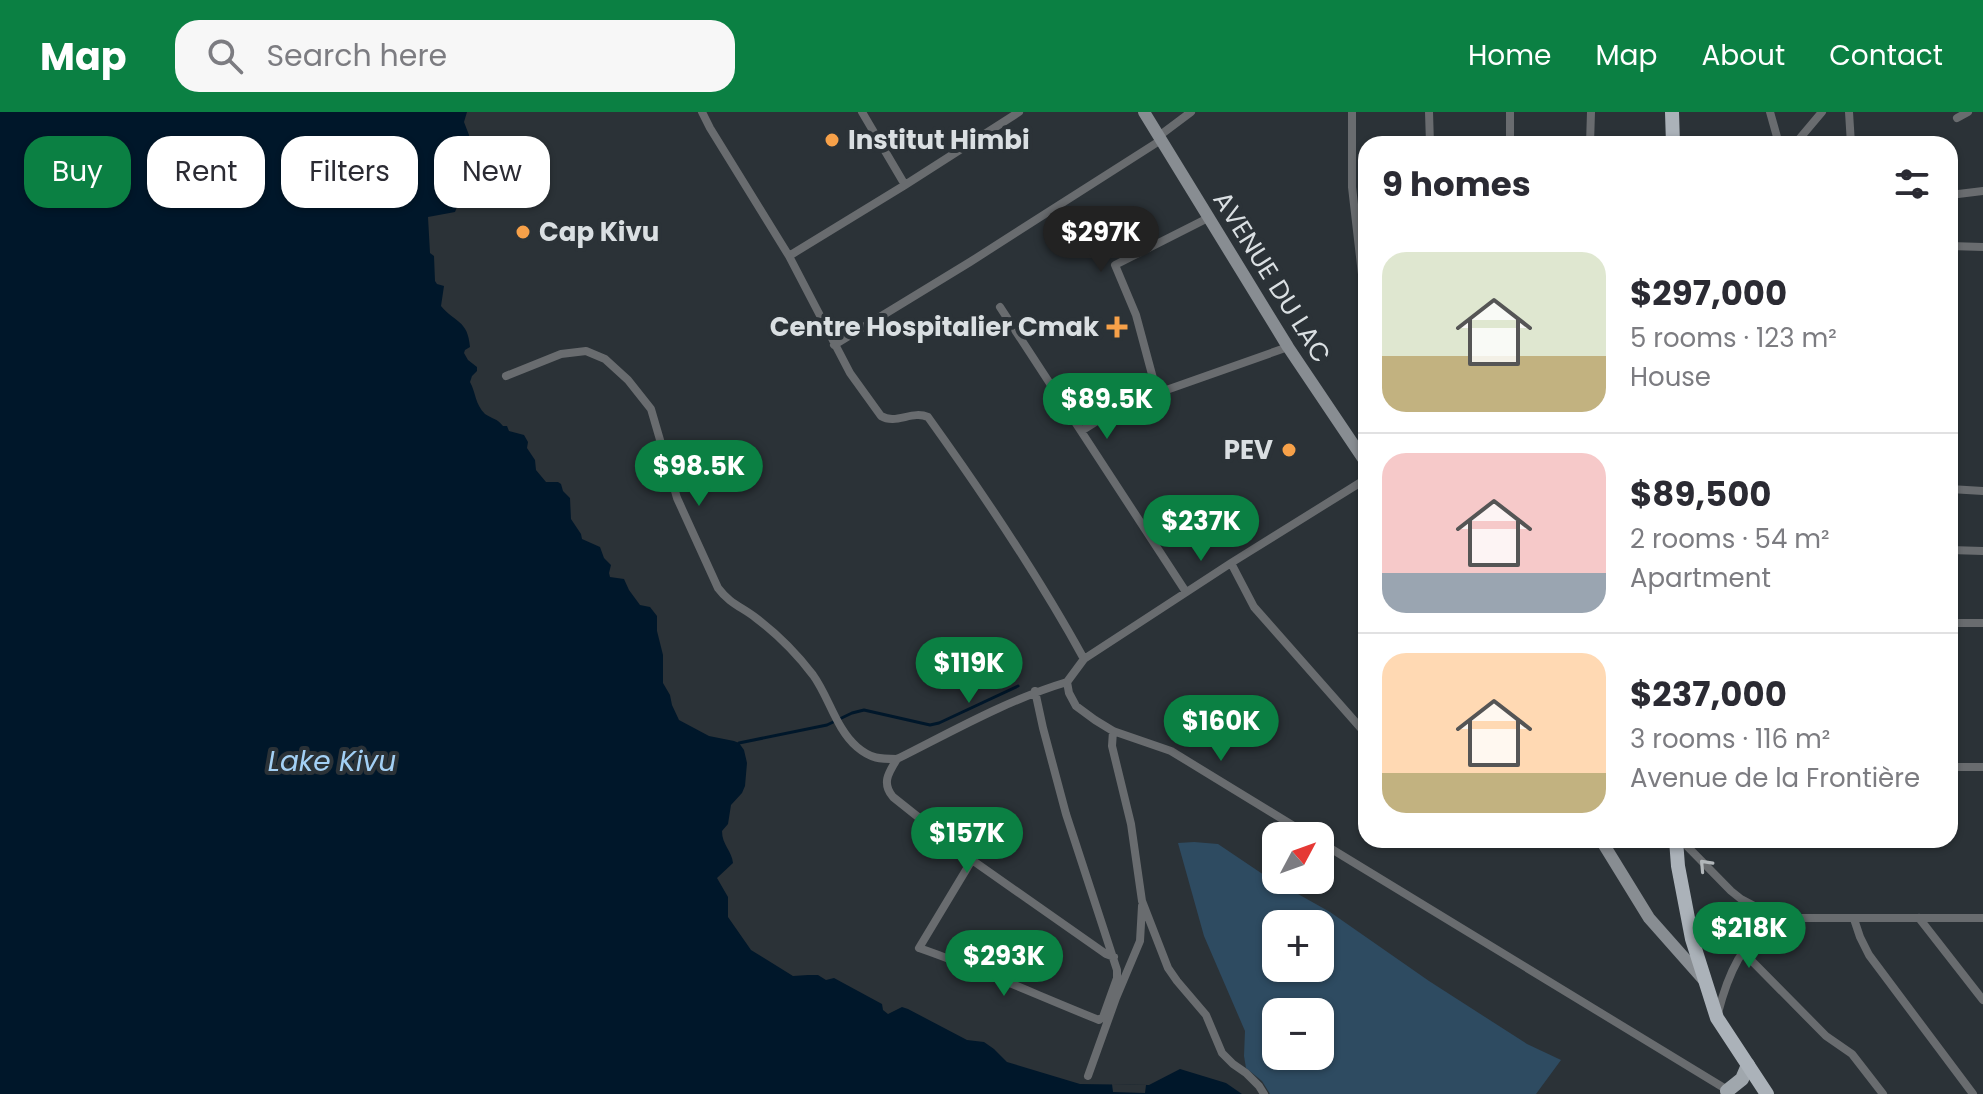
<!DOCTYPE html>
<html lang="en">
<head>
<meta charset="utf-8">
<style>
	:root { --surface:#fff; --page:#f7f7f7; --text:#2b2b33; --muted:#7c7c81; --line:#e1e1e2; --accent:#0b8043 }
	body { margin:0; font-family:Poppins,sans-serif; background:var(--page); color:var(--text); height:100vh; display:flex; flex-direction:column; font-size:30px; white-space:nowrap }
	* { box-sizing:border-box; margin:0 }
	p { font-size:26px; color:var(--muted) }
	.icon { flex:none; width:44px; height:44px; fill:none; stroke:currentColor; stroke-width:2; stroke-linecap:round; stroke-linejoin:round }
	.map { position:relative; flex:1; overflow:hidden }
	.side { position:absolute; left:1358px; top:24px; width:600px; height:712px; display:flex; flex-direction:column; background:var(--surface); border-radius:24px; box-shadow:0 2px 6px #0004 }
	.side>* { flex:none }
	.guide { position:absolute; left:24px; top:24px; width:760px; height:72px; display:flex; gap:16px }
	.needle { width:52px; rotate:49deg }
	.buttons { position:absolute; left:1262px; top:710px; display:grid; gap:16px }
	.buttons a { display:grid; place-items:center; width:72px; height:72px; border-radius:16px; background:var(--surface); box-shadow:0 2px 6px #0004; font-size:40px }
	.price { position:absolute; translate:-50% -68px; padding:0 18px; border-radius:28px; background:var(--accent); color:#fff; font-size:26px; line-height:52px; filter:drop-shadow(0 2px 4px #0008) }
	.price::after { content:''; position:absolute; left:50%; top:48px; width:24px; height:18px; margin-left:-12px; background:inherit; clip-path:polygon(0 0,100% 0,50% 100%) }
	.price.current { background:#222; color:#fff }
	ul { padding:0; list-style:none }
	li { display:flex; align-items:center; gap:24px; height:200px; padding:0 24px }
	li+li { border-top:2px solid var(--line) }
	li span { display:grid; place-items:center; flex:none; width:224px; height:160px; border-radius:24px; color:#555 }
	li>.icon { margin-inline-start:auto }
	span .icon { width:96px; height:96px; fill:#fffc; stroke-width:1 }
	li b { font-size:34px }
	h2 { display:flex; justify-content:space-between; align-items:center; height:96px; padding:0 24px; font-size:34px }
	.pill { padding:0 28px; border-radius:24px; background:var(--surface); box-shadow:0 2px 6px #0004; font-size:28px; line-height:72px }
	.pill.current { background:var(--accent); color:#fff }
	header { display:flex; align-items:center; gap:48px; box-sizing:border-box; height:112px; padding:0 40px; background:var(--accent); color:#fff }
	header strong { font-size:38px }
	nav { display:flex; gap:44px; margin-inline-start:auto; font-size:28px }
	.search { width:560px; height:72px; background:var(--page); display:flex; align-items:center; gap:20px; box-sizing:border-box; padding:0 28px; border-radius:24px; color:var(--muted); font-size:30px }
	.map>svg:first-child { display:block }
	.green { fill:#2e4b61; fill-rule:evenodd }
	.water { fill:#00172a }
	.pier { fill:#2b3237 }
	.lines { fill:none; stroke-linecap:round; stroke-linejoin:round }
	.stream { stroke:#00172a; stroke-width:3 }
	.minor { stroke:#696c6f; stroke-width:8 }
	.secondary { stroke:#888d92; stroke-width:12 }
	.primary { stroke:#a0a7ad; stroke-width:14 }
	.trunk { stroke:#abb2b9; stroke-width:14 }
	.oneway { stroke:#b2b7ba }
	.poi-dot { fill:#f7a149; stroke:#2b3237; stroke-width:3 }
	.labels { text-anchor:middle; stroke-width:8; stroke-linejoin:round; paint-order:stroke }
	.poi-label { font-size:26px; font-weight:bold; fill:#dadfe2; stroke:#2b3237; text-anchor:start }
	.street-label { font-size:26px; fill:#dadfe2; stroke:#2b3237 }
	.water-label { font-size:28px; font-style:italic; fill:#a3d0f5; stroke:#2b3237 }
</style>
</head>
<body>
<header>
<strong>Map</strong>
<div class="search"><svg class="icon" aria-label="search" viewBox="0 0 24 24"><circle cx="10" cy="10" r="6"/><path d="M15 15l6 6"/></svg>Search here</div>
<nav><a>Home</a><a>Map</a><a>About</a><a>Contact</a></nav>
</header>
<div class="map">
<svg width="1983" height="982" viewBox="0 0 1983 982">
	<rect width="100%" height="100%" fill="#2b3237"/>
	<path class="green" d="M1194,730l24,2 46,31 66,37 99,69 98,63 34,16 -25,34h-266l-8,-13 -16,-13 -2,-12 1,-25 -41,-95 -26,-93zM1276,812h44v44h-44zM1276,900h44v44h-44z"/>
	<path class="water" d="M0,0h467l-3,10 5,13v12l6,6v8l-20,51 -27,5 2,36 4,3 1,25 2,3 7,2 -3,20c14,17 27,14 29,41l-5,3 -1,3 4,7 9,7v4l-5,5 -2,6c6,11 5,22 15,32 7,5 12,4 18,12h4l2,5 15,4 4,7 -1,6 8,12 1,10 10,12h12l3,2 2,7 7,7 1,21 10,15 1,5 18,8 4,11 7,7 -2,8 1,4 14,2 5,11 11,15 10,2 7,9v15l6,24v28l7,12 2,10 7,15 30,16 25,5 5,2 5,7 3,13 -2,23 -3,7 -11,12 -3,19 -6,7c0,14 10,20 11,32l-16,15 11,19v20l23,33 42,26 15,-1h10l8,5 8,-2 48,26 1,6 5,4 14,-7 6,2 59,31 17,2 10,7 13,13 73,22 69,1 31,-16 46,14 16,11h-1242z"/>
	<path class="pier" d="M1112,972l34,1 -1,8 -32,-1z"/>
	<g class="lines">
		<path class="stream" d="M739,631l88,-18 25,-12 12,-3 66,15 9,-2 79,-37"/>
		<path class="minor" d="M702,0l8,16 79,128 61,117 31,43c15,9 31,-6 47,1 56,78 110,158 156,242
			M862,0l43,73
			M1352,0v75l14,122
			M1429,0l1,32
			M1510,0v32
			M1770,0l9,32
			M1849,0l2,32
			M1957,6l11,-6
			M1159,24l32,-24
			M1590,32l1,-32
			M1795,32l27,-32
			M1950,83l33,-4
			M1950,134l33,1
			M789,144l116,-71 114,-73
			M1000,195l186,285
			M834,233l136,-83 191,-122
			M506,264l55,-22 25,-3 19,8 23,21 23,29 26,89 41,90c12,16 24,19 38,30 21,16 41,36 57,57 16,22 23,54 44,72 14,12 23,12 40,12 56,-28 110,-59 170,-77
			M1157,281l-21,-78 -21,-50 93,-47
			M1081,319l40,-25 167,-59
			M1950,377l33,2
			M1950,438l33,1
			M1231,451l23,44 112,127
			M1950,511h33
			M1067,570l17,-23 147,-96 135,-84
			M1067,570l2,11 7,13 19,14 18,11 58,20 139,85
			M1113,619l-1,15 19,78 11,77 26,67 9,13 29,34 16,38 11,11 13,9 13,13 5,8
			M897,647c-8,13 -16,24 -4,38l79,63 134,94 8,3
			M1950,655h33
			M1681,728l50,51 10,8 36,19h206
			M1320,730l409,249
			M972,748l-53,88c61,21 120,48 180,72l4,-3 14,-39v-8l-51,-156 -23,-86 -8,-37
			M1919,806l64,82
			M1854,807l6,18 9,18 104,139
			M1742,839l84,85 26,18 31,40
			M1718,901c10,-39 24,-72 59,-95
			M1088,964l28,-78 24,-57 2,-35"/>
		<path class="secondary" d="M1144,0l144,235 78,116
			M1601,728l48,78 54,61"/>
		<path class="primary" d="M1727,979l15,-12 6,-14"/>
		<path class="trunk" d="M1672,0l1,32
			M1676,728l2,26 14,73 25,79 50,76"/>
	</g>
	<defs><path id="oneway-chevron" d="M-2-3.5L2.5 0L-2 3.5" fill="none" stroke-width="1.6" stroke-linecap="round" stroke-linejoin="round" transform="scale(2)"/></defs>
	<use class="oneway" href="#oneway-chevron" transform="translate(1705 753) rotate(-133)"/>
	<g class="poi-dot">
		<circle cx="832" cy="28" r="8"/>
		<circle cx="523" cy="120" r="8"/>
		<path d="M1113 203h8v8h8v8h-8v8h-8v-8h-8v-8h8z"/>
		<circle cx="1289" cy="338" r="8"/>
	</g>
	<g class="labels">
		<g class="poi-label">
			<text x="848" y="37">Institut Himbi</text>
			<text x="539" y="129">Cap Kivu</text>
			<text x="1099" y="224" text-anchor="end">Centre Hospitalier Cmak</text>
			<text x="1273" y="347" text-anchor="end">PEV</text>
		</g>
		<g class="street-label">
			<text transform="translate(1272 165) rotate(58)" y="9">AVENUE DU LAC</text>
		</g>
		<g class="water-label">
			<text x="332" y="659">Lake Kivu</text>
		</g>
	</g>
</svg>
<div class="buttons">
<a><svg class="needle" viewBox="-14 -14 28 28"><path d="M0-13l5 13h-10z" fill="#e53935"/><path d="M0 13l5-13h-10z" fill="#7c7c81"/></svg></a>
<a>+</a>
<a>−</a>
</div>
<b class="price current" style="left:1101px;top:162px">$297K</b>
<b class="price" style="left:1107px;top:329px">$89.5K</b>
<b class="price" style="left:699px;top:396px">$98.5K</b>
<b class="price" style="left:1201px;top:451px">$237K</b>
<b class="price" style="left:969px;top:593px">$119K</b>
<b class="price" style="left:1221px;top:651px">$160K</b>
<b class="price" style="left:967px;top:763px">$157K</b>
<b class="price" style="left:1749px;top:858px">$218K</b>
<b class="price" style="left:1004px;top:886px">$293K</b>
<div class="guide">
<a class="pill current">Buy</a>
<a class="pill">Rent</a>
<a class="pill">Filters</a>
<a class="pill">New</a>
</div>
<section class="side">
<h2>9 homes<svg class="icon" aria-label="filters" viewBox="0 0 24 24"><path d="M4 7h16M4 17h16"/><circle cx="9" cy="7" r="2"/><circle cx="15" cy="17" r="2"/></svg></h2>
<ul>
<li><span style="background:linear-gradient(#dfe7d0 65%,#c2b280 0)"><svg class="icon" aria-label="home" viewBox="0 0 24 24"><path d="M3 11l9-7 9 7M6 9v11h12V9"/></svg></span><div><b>$297,000</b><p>5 rooms · 123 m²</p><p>House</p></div></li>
<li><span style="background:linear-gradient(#f6c9c9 75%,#9aa5b1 0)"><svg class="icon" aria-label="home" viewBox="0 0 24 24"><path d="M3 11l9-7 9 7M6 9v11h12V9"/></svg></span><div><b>$89,500</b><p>2 rooms · 54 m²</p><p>Apartment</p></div></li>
<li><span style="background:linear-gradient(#ffd9b3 75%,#c2b280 0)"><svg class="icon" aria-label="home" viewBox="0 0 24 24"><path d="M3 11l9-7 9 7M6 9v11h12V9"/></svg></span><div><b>$237,000</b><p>3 rooms · 116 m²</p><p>Avenue de la Frontière</p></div></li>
</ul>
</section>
</div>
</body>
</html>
